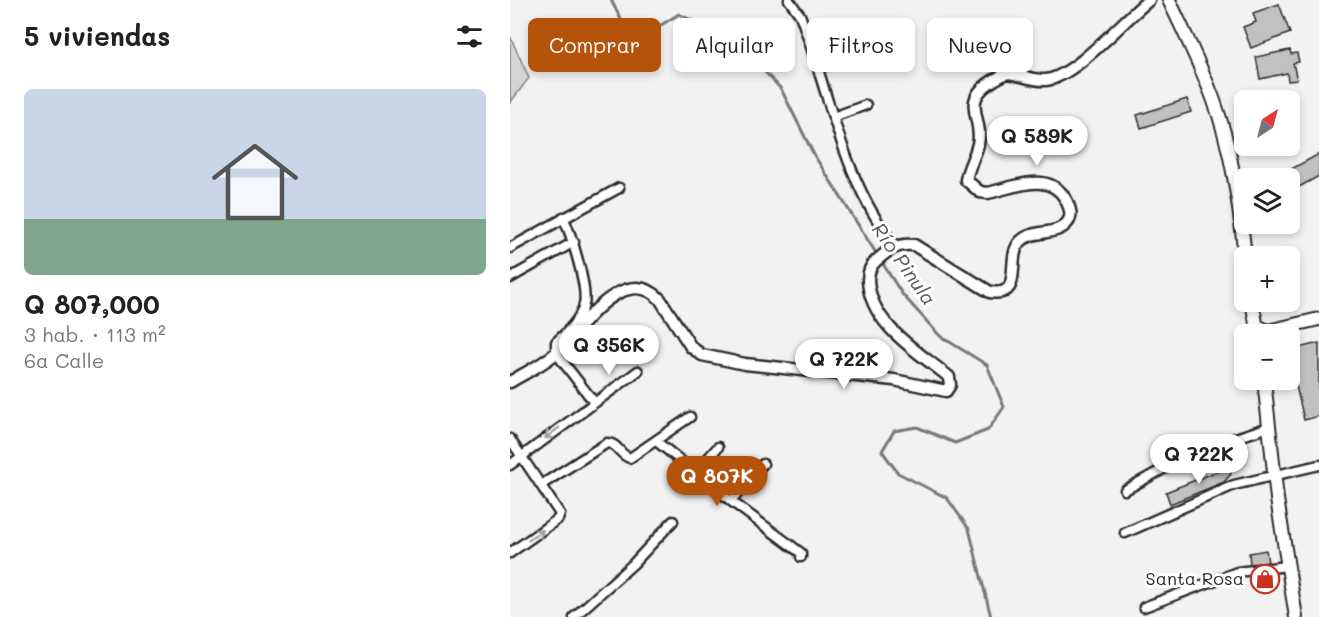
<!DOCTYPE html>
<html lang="es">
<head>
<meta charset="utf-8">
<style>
	:root { --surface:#fff; --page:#f6f6f6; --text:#202124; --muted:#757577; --accent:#b45309 }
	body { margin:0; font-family:Mali,sans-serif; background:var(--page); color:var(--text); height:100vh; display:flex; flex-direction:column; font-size:22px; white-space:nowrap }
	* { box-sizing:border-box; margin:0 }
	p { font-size:20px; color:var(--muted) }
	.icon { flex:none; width:33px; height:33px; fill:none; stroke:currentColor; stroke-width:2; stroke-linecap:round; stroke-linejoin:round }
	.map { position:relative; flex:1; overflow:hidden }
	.details { display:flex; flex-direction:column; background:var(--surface); width:510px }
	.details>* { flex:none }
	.guide { position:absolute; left:18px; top:18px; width:570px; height:54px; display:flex; gap:12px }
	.needle { width:39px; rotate:36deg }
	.fabs { position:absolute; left:724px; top:90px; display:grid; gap:12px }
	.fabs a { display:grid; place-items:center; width:66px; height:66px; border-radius:9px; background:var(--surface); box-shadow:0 3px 9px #0003; font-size:30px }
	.price { position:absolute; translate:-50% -51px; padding:0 14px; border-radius:21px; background:#fff; color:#222; font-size:20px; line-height:39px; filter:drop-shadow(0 2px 3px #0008) }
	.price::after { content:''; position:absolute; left:50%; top:36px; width:18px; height:14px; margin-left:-9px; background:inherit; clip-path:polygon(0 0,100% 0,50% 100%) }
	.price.on { background:var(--accent); color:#fff }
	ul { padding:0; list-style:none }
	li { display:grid; align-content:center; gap:12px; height:318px; padding:0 24px }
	li span { display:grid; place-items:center; height:186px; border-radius:9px; color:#555 }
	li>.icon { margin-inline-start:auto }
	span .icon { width:108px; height:108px; fill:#fffc; stroke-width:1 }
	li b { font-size:26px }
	h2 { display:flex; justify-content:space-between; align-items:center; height:72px; padding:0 24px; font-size:26px }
	.tag { padding:0 21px; border-radius:9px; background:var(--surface); box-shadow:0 3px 9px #0003; font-size:21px; line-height:54px }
	.tag.on { background:var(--accent); color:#fff }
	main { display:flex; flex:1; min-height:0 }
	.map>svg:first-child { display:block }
	.green { fill:#d5d5d5; stroke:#808080; stroke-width:1.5 }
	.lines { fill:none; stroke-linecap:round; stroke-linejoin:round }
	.stream { stroke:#787878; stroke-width:3 }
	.building { fill:#c1c1c1; stroke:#2b2b2b; stroke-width:1.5 }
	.minor-casing { stroke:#2b2b2b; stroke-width:13 }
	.tertiary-casing { stroke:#2b2b2b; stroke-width:15 }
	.secondary-casing { stroke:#2b2b2b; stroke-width:16 }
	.minor { stroke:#fff; stroke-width:8 }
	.tertiary { stroke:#fff; stroke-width:10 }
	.secondary { stroke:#fff; stroke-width:12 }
	.oneway { stroke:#a0a0a0 }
	.labels { text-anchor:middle; stroke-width:6; stroke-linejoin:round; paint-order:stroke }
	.poi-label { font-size:18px; fill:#2b2b2b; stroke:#fff; text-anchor:end }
	.water-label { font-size:20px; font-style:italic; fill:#585858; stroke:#fff }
</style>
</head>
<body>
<main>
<section class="details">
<h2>5 viviendas<svg class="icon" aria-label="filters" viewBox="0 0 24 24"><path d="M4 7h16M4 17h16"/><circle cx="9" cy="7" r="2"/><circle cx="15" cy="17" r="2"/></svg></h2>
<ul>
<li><span style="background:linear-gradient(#c9d6e8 70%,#7fa58c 0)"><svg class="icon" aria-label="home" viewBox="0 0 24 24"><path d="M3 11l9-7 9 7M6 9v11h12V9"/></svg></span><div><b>Q 807,000</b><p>3 hab. · 113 m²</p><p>6a Calle</p></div></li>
</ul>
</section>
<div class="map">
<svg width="809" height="617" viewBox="0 0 809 617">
	<rect width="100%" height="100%" fill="#f2f2f2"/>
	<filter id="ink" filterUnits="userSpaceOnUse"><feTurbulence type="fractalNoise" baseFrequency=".0167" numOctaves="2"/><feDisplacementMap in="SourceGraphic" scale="12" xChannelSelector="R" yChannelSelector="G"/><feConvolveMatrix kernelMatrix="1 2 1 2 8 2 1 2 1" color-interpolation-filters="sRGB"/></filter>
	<g filter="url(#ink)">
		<path class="green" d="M0,36l19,42 -19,25z"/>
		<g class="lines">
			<path class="stream" d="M101,0l13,25 24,8 31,-19 58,28 44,47 33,66 88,139 38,42 47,29 17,42 -16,23 -33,13 -38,-16 -23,4 -12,20 16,22 49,25 22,31 22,88"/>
		</g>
		<path class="building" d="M769,4l11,29 -39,15 -8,-21 13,-5 -3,-9z
			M780,50l1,4 6,-1 2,9 -6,1 4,17 -9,1 -1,-8 -27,6 -4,-22z
			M677,99l4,13 -50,16 -4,-13z
			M809,154v22l-29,16v-14h-15z
			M809,343v73l-15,4 -14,-60v-10z
			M720,466l1,8 -7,8 -54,22 -4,-12z
			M756,550l2,12 -18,2 -1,-11z
			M763,574l2,10 -14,4 -7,-12z"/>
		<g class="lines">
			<g class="minor-casing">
				<path id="minor" d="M279,0l11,15c27,71 45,173 96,231
					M308,68l38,-13
					M323,117l33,-12
					M53,217c8,16 25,71 21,87 -2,13 -18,30 -28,38v11l38,49
					M0,248l109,-60
					M0,278l64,-36
					M0,439l50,75 -2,5 -48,34
					M146,441l75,60 70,52v4
					M0,465l128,-94
					M185,473l23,-26
					M31,485l66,-42c11,0 13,13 23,15l60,-41
					M615,490l71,-39 73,-24
					M221,501l32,-37
					M615,533l109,-48 85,-20
					M634,607l93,-35 50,-6
					M64,617l59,-53 40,-43"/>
			</g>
			<g class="tertiary-casing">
				<path id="tertiary" d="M0,382c15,-9 34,-18 47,-30 24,-23 66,-90 103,-53l31,48 11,8 43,9 149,16 52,11 4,-6 -1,-8c-30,-25 -79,-52 -81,-97 0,-8 3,-15 9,-20 12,-10 20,-17 37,-15l76,47c36,6 14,-35 31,-51 12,-12 36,-5 46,-18 6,-7 3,-14 0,-21 -16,-33 -52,-15 -79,-9l-8,-1 -14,-12c2,-13 9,-23 12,-36 6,-24 -17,-41 10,-60 7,-5 13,-9 21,-11 12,2 25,8 37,7 30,-4 77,-60 103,-80"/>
			</g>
			<g class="secondary-casing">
				<path id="secondary" d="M659,0c15,32 31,64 44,98 19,51 26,105 32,158
					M742,302l6,31
					M747,326l11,5 51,-12
					M754,380l13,119 19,118"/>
			</g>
			<use href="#minor" class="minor"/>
			<use href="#tertiary" class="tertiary"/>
			<use href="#secondary" class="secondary"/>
		</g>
		<defs><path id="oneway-shaft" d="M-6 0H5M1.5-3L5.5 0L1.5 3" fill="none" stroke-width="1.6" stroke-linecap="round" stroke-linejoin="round" transform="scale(1.5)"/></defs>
		<g class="oneway">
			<use href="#oneway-shaft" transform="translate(42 433) rotate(143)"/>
			<use href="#oneway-shaft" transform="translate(26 535) rotate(-35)"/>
		</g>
	</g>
	<defs>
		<g id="shop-ring" transform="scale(1.5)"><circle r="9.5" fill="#fff" stroke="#c8321e" stroke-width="1.5"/><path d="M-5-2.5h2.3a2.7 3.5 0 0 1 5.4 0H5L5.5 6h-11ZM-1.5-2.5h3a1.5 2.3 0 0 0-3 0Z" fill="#c8321e"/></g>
	</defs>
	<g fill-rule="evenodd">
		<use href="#shop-ring" x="755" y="579"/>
	</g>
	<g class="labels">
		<g class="poi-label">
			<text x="734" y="585">Santa Rosa</text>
		</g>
		<g class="water-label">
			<text transform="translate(394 264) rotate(55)" y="7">Río Pinula</text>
		</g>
	</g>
</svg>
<div class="fabs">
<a><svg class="needle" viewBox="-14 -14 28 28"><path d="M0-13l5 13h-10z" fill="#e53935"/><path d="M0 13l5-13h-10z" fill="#757577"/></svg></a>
<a><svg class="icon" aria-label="layers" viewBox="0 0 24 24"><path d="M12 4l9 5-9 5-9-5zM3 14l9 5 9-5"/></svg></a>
<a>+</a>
<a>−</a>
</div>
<b class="price" style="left:527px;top:167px">Q 589K</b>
<b class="price" style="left:99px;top:376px">Q 356K</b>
<b class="price" style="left:334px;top:390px">Q 722K</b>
<b class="price" style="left:689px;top:485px">Q 722K</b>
<b class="price on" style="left:207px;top:507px">Q 807K</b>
<div class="guide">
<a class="tag on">Comprar</a>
<a class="tag">Alquilar</a>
<a class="tag">Filtros</a>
<a class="tag">Nuevo</a>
</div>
</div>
</main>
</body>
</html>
